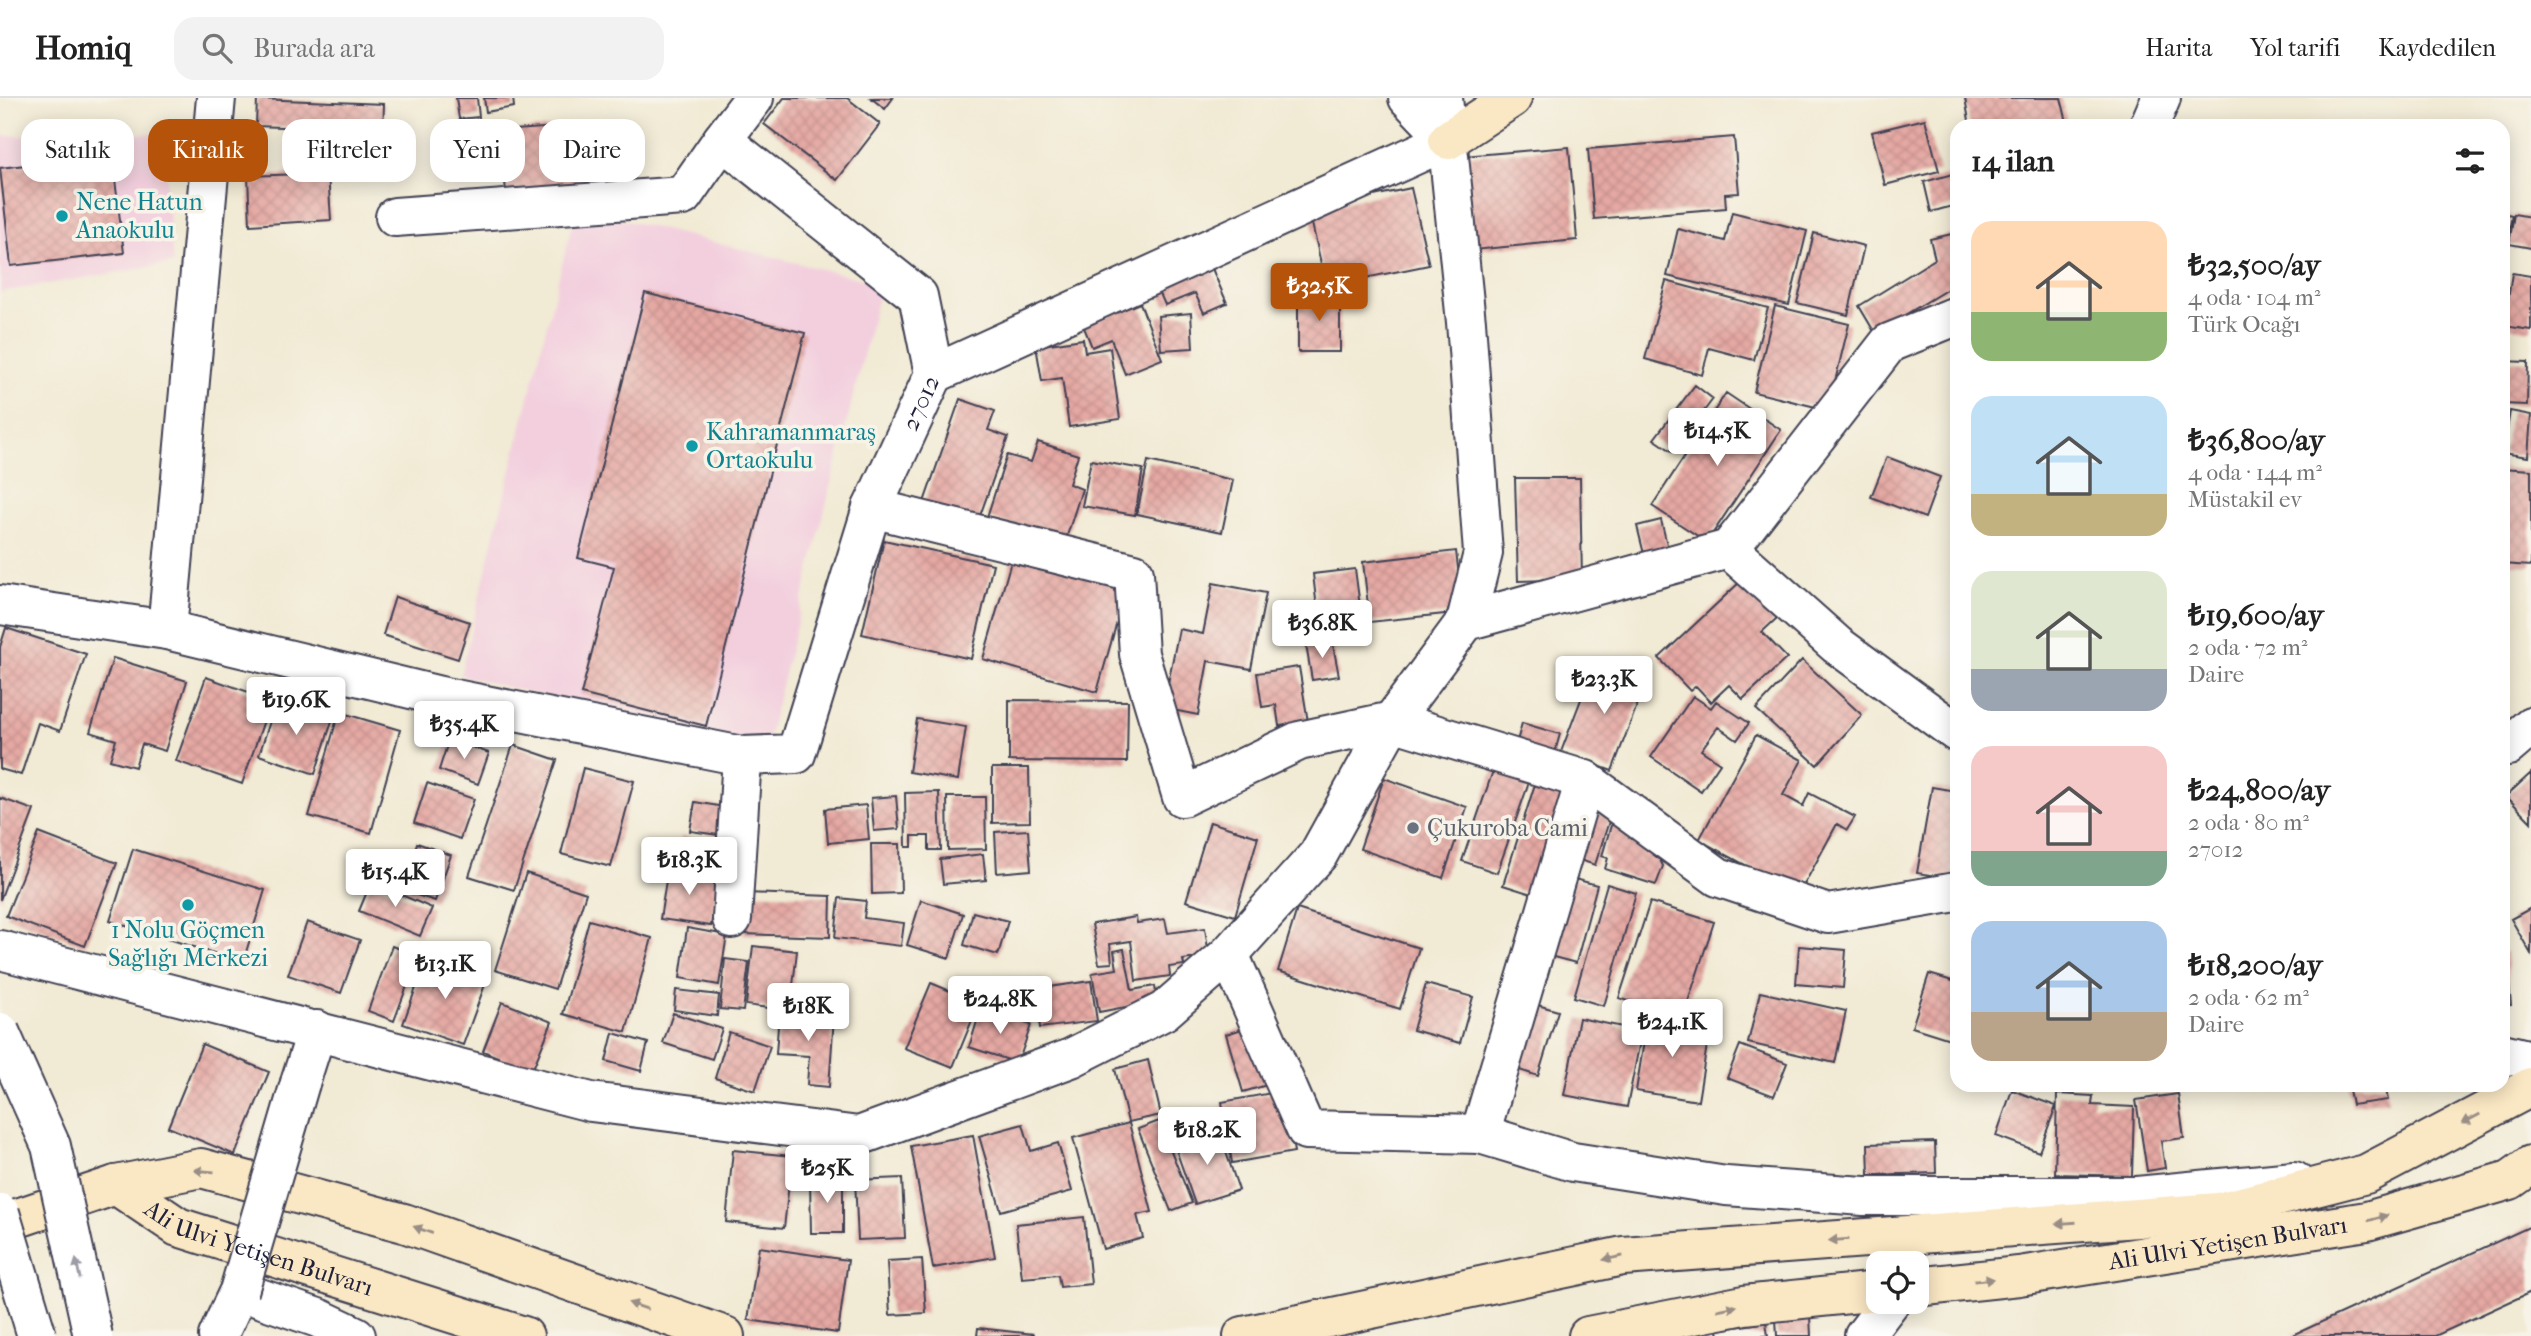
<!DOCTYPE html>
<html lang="tr">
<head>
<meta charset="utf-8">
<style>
	:root { --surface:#fff; --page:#f2f2f2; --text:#222; --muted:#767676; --line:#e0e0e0; --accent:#b45309 }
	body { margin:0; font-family:"IM FELL French Canon",serif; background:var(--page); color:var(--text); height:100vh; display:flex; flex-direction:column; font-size:26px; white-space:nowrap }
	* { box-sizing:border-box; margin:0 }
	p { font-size:23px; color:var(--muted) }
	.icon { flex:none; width:38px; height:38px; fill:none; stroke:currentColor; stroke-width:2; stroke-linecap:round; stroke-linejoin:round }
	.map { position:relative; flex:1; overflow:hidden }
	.side { position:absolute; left:1950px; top:21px; width:560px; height:973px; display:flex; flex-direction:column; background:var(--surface); border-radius:21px; box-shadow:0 4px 18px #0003 }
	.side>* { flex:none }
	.banner { position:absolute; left:21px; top:21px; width:665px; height:63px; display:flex; gap:14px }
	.controls { position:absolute; left:1866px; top:1153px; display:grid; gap:14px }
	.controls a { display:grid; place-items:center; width:63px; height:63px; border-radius:14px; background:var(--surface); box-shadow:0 4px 18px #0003; font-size:35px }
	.price { position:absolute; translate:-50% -60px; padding:0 16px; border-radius:7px; background:#fff; color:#222; font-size:23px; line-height:46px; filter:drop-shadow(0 2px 4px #0008) }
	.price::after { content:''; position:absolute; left:50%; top:42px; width:21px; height:16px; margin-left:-10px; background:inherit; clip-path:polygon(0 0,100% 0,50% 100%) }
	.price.current { background:var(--accent); color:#fff }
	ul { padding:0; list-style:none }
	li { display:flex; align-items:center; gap:21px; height:175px; padding:0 21px }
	li span { display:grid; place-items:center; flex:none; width:196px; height:140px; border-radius:21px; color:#555 }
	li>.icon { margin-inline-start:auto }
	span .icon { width:84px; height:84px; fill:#fffc; stroke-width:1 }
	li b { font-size:30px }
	h2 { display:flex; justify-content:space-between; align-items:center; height:84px; padding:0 21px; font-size:30px }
	.chip { padding:0 24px; border-radius:21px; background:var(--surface); box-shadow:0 4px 18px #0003; font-size:24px; line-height:63px }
	.chip.current { background:var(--accent); color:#fff }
	header { display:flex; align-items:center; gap:42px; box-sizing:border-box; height:98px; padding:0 35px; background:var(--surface); border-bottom:2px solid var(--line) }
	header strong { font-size:33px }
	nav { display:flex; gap:38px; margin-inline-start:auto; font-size:24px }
	.search { width:490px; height:63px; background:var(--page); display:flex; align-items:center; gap:18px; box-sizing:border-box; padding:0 24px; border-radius:21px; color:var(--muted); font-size:26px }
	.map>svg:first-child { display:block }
	.built { fill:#f3cfde }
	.building { fill:url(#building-cross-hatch) }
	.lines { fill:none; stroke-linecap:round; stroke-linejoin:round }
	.street-casing { stroke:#414052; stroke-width:42 }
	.secondary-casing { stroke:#414052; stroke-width:42 }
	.street { stroke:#fff; stroke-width:38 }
	.secondary { stroke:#fae7c3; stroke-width:38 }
	.street-bridge-casing { stroke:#414052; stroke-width:42; stroke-linecap:butt }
	.street-bridge { stroke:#fff; stroke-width:38 }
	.oneway { fill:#998e86 }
	.oneway2 { fill:#9c9ca7 }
	.culture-dot { fill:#0f9aa8; stroke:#f7f3e8; stroke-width:2.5 }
	.worship-dot { fill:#6b7280; stroke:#f7f3e8; stroke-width:2.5 }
	.labels { text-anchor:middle; stroke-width:7; stroke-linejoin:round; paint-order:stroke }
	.culture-label { font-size:24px; fill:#0d838f; stroke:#f7f3e8; text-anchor:start }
	.street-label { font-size:24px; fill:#22223b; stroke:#f7f3e8 }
	.worship-label { font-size:24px; fill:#5b616d; stroke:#f7f3e8; text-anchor:start }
</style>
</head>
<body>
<header>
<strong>Homiq</strong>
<div class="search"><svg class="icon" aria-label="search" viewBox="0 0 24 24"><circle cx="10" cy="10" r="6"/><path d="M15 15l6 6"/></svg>Burada ara</div>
<nav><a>Harita</a><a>Yol tarifi</a><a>Kaydedilen</a></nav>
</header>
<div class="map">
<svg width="2531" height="1238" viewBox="0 0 2531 1238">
	<defs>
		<pattern id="building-cross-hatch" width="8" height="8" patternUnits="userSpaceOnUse" patternTransform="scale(1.75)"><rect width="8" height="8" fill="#e5a8a3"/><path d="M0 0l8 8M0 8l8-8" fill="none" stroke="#c4908d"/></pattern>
	</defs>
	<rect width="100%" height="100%" fill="#f7f3e8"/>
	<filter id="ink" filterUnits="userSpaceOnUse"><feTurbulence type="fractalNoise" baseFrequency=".0143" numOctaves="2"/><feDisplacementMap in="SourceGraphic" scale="14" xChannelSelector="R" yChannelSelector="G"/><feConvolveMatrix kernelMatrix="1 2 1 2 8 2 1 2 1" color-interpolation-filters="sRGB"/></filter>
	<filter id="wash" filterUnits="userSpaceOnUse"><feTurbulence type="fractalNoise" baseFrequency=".00686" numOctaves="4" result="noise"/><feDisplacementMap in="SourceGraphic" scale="28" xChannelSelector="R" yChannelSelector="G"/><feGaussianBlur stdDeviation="1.57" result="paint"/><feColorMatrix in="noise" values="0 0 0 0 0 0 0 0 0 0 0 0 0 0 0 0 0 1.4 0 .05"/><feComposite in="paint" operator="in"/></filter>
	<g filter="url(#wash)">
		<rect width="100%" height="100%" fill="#f1ead4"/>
		<path class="built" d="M163,36l10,129 -173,29v-156z
			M576,110l305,76 -116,467 -305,-76z"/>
		<g id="blocks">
			<path class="building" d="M456,0h21l2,19 -20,2z
				M484,0h29l1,9 -28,5z
				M784,0h63l33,26 -43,56 -73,-56z
				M871,0h22l-8,11z
				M1965,0h96l7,28h-98z
				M257,1l127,5 -1,27 -127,-5z
				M1925,21l14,52 -54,14 -13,-53z
				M585,27l6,74 -84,6 -6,-74z
				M1734,39l5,56 -14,1 1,14 -132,11 -6,-70z
				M1569,49l8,93 -104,10 -9,-94z
				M112,57l12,98 -113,13 -11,-98z
				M328,75l3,47 -81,5 -2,-49z
				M1956,75v32l-25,7 -7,-30z
				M1411,90l18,77 -103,21 -17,-76z
				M1732,114l75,19 -18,74 -122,-29 11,-47 47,12z
				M2502,115l10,2 -8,42h-2z
				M2514,116l17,3v31l-22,-4z
				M1814,135l50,13 -16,69 -51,-12z
				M1956,135v51l-81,49 -16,-27 76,-47 -5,-20z
				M1207,159l20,46 -23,10 -9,-20 -30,12 -11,-25z
				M2512,175l19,3v54l-27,-4z
				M1666,183l102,27 -14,52 -45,-12 -7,27 -57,-16z
				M645,195l160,40 -99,393 -125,-32 33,-127 -36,-9z
				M1298,196h42v58h-42z
				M1140,205l22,56 -37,15 -14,-35 -19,8 -9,-22z
				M1775,208l74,18 -21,86 -74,-18z
				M1191,215l2,35 -32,2 -3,-34z
				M1083,241l2,13 25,-4 10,71 -51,8 -7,-49 -20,3 -6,-35z
				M2502,263l26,1 -1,43 -25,-1z
				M1695,287l18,14 -40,53 -19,-13z
				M1726,295l55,37 -74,112 -55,-36z
				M960,301l35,12 -7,19 20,7 -32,90 -54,-19z
				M2510,313l21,4 -3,42 -25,-4z
				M1038,344l40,13 -9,29 13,5 -17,53 -78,-25 20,-62 24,7z
				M1887,359l53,20 -15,41 -54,-21z
				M1091,362l52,9 -8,46 -53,-9z
				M1148,363l85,19 -11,52 -85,-18z
				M2502,370l29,2v96l-29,-2z
				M1515,380h65l2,101 -64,2z
				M1661,422l10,41 -24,5 -10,-40z
				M884,442l109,24 -22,95 -109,-25z
				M1014,453l114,32 -31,109 -114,-33z
				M1456,453l7,61 -93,10 -7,-60z
				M1355,471l8,60 -43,5 -7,-60z
				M1741,483l36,37 -15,14 25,26 -44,41 -14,-14 -18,17 -15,-16 -6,5 -31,-33z
				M1213,485l53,10 -15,76 -43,-8 -10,54 -35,-7 16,-79 24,5z
				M395,499l75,25 -12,37 -75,-24z
				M6,530l80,26 -26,77 -22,-8 -17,52 -21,-6v-122z
				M1332,542l7,36 -27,4 -6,-35z
				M113,560l74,23 -22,70 -23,-7 -7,23 -25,-7 6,-20 -26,-8z
				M1596,562l51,19 -35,92 -51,-19z
				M1802,562l60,55 -45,50 -61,-56z
				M1299,569l9,55 -29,4 -3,-21 -14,2 -5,-34z
				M206,579l65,23 -29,84 -66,-23z
				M1693,598l18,12 5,-7 33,22 -12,17 -19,-13 -17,23 19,13 -19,28 -50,-34z
				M277,602l56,18 -18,56 -56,-19z
				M1009,602l119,1 -1,61 -118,-1z
				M339,614l61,18 -29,103 -62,-17z
				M917,621l49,8 -8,53 -49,-8z
				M1522,625l38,11 -7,25 -38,-10z
				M1756,637l46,25 -19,35 20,11 6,-13 46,24 -8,13 -10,-6 -38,70 -100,-54z
				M449,641l40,14 -11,31 -39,-14z
				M513,647l44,15 -43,130 -45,-14z
				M1496,664l36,12 -35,99 -35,-12z
				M583,670l51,13 -23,86 -50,-13z
				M992,670h37l1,54 -38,1z
				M2531,675v49l-25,-26z
				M1384,680l83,29 -24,71 -83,-29z
				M427,685l47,16 -14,40 -46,-16z
				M1535,686l35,11 -32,101 -35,-11z
				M1932,689l24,4v88l-39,-6z
				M939,694l2,58h-12v-14h-17v11h-6l-1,-54z
				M896,698l3,33 -25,2 -3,-33z
				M947,699h38l1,52 -38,1z
				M0,700l34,12 -34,90z
				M695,704l35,6 -4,28 -36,-5z
				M866,707l3,34 -41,4 -3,-34z
				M1584,709l27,8 -16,50 -27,-9z
				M1210,724l48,15 -23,79 -49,-15z
				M1612,724l35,10 16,34 -7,19 -51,-16 3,-11 -6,-2z
				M1028,732l3,40 -34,3 -2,-41z
				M39,735l78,30 -32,83 -79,-30z
				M681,739l36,4 -2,28 -37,-5z
				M417,745l34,12 -16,46 -34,-11z
				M871,746h29l1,49 -29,1z
				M133,751l132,41 -22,72 -133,-41z
				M983,756l3,26 -43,4 -3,-25z
				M668,770l50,7 -7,51 -51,-7z
				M526,775l60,20 -31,96 -60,-19z
				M1567,779l30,8 -21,78 -30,-8z
				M371,784l61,26 -12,28 -61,-25z
				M1607,786l29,9 -32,113 -30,-9z
				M745,795l86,3 -1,41 -87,-3z
				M839,800l27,3 -2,17 40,5 -3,23 -66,-8z
				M921,802l42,14 -14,44 -42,-13z
				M1650,804l64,20 -31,95 -64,-19z
				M2531,810v46l-20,-35z
				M1297,811l122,39 -19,61 -122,-38z
				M973,814l35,9 -10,34 -34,-10z
				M1136,819l1,6 28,-4 3,14 37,-5 4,28 -26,4 1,5 -15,2 1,9 -34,5 -5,-40 -21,3 2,19 -13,1 -7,-40z
				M589,822l63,18 -26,94 -63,-18z
				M307,824l53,18 -19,53 -53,-18z
				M687,830l40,7 -8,50 -39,-7z
				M392,848l26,10 -24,65 -26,-10z
				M753,848l44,5 -7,60 -44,-6z
				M1799,848l47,4 -3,38 -47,-4z
				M1124,851l8,41 23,-4 2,15 -58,11 -7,-39 25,-4 -3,-18z
				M2506,854l5,53 -9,1v-53z
				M427,859l60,22 -24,66 -60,-21z
				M725,861l24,3 -6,49 -23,-2z
				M1929,876l27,8v59l-44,-14z
				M1091,883l6,40 -57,7 -5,-39z
				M931,885l48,20 -26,64 -49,-19z
				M1426,886l47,13 -13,46 -47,-13z
				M676,892l43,5 -2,21 -43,-6z
				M1760,894l86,19 -11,52 -87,-20z
				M1524,903l34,10 -20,65 -34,-11z
				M502,904l50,20 -20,49 -49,-20z
				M981,911l50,16 -13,38 -49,-16z
				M779,914l55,4 -5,71 -22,-2 2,-29 -33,-2z
				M673,915l49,16 -10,30 -49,-16z
				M1648,918l55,9 -3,19 7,1 -9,56 -62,-10z
				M1579,920l63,13 -15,76 -63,-12z
				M1259,926l18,58 -34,10 -17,-58z
				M729,934l41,14 -15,45 -40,-13z
				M613,935l35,10 -7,28 -35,-10z
				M202,946l67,28 -34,83 -67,-28z
				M1740,947l47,18 -13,33 -47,-18z
				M1148,962l13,55 -33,7 -13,-53z
				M2348,987h37l3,15 -36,5z
				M2012,992l44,16 -17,46 -43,-16z
				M1283,993l11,61 -62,11 -10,-61z
				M2057,996l36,2 -1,9 42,2 -2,69 -77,-2z
				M2178,996l6,44 -23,3 4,27 -18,3 -11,-71z
				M1159,1023l33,82 -21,8 -33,-82z
				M1129,1025l23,89 -15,3 6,23 -40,11 -30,-111z
				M1023,1026l8,27 27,-8 14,48 -71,20 -22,-75z
				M1218,1031l21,61 -44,14 -21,-60z
				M973,1037l22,122 -62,11 -22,-122z
				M1935,1044l1,31 -67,2 -1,-31z
				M733,1052l59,6 -8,72 -58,-6z
				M810,1080h33v55h-32z
				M902,1080l3,60 -47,2 -3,-60z
				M1084,1119l7,67 -31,3 -2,-12 -36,3 -6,-54z
				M2531,1128v66l-96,44h-144z
				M759,1149l89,13 -10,73 -90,-13z
				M922,1161l4,54 -36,2 -3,-54z
				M1810,1218l1,20h-34l-1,-17z
				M1766,1224l2,14h-49l-1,-6z
				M978,1230l56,6v2h-57z"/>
		</g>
	</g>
	<g filter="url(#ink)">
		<use href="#blocks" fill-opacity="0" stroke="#414052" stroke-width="2"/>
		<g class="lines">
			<g class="street-casing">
				<g id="street">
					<path d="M1408,0l40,42"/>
					<path d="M2149,28l12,-28"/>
					<path d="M395,119l288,-21 39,-56"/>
					<path d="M934,276l514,-234"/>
					<path d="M872,410l262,65 5,81 43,143 117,-56 93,-20 193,59 133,97 110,37 128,-22"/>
					<path d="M1729,451l108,96 119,87"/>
					<path id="s1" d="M0,507l167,25 273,66 302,60 54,-2 76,-246 62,-134 -16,-78 -196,-156 32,-42"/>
					<path d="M1466,523l263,-72 160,-206 67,-27"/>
					<path d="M167,532l49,-532"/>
					<path d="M2502,647l6,1 23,-20"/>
					<path d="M732,821l10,-163"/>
					<path d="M0,852l591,152 268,34 212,-78 93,-47 65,-57 89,-99 74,-134 74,-100 17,-68 -17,-231 -23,-224"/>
					<path d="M1229,856l77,176 174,4 93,28 153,24 138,10h273l157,-15"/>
					<path d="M2502,955l29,7"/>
					<path d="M300,985l17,-53"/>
					<path d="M1480,1036l105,-354"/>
					<path d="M218,1238l21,-45 79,27 38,18"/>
					<path d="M1864,1238l26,-34"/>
				</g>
			</g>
			<g class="secondary-casing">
				<g id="secondary">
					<path d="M1448,42l64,-42"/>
					<path id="s2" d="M116,1087l62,42 346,109"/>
					<path d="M0,1126l116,-39 85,-17 203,55 321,113"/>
					<path id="s3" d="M1916,1189l103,-11 348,-55 143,-41 21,-15"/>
					<path d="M1243,1238l380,-80 596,-44 147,-38 165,-87"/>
					<path d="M1588,1238l156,-31 134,-14"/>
				</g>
			</g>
			<use href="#street" class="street"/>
			<use href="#secondary" class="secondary"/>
			<g class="street-bridge-casing">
				<path id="street-bridge" d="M0,934l51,114 42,190
					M0,1115l37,123
					M239,1193l61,-208"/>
			</g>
			<use href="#street-bridge" class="street-bridge"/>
		</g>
		<defs><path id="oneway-solid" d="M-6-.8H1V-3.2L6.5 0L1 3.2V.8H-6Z" transform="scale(1.75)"/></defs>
		<g class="oneway">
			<use href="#oneway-solid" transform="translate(2471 1021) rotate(152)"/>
			<use href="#oneway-solid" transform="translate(204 1073) rotate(-175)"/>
			<use href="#oneway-solid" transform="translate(2378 1120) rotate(-16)"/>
			<use href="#oneway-solid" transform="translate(2066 1125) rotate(176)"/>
			<use href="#oneway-solid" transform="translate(423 1132) rotate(-160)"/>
			<use href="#oneway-solid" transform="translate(1839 1142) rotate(176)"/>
			<use href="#oneway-solid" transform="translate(1613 1160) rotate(169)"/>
			<use href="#oneway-solid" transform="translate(1984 1182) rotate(-6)"/>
			<use href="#oneway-solid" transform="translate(638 1208) rotate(-161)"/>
			<use href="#oneway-solid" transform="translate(1727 1210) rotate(-11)"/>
		</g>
		<use class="oneway2" href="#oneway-solid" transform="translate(78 1171) rotate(-102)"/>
	</g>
	<g class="culture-dot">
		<circle cx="62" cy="118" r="7"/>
		<circle cx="692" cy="348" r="7"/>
		<circle cx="188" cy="807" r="7"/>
	</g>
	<circle class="worship-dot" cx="1413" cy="730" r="7"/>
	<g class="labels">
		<g class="culture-label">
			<text x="76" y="112">Nene Hatun<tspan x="76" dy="28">Anaokulu</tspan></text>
			<text x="706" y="342">Kahramanmaraş<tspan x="706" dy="28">Ortaokulu</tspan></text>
			<text x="188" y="840" text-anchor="middle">1 Nolu Göçmen<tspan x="188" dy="28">Sağlığı Merkezi</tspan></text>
		</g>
		<g class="street-label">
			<text dy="8" stroke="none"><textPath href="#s1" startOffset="1185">27012</textPath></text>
			<text dy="8" stroke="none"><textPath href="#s3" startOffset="315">Ali Ulvi Yetişen Bulvarı</textPath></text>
			<text dy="8" stroke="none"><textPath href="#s2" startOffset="158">Ali Ulvi Yetişen Bulvarı</textPath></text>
		</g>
		<g class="worship-label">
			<text x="1427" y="738">Çukuroba Cami</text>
		</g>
	</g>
</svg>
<div class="controls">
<a><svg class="icon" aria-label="locate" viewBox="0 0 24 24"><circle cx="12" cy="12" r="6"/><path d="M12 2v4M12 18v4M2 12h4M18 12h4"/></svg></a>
</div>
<b class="price current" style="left:1319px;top:225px">₺32.5K</b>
<b class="price" style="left:1717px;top:370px">₺14.5K</b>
<b class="price" style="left:1322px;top:562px">₺36.8K</b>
<b class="price" style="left:1604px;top:618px">₺23.3K</b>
<b class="price" style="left:296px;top:639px">₺19.6K</b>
<b class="price" style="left:464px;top:663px">₺35.4K</b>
<b class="price" style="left:689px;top:799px">₺18.3K</b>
<b class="price" style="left:395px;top:811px">₺15.4K</b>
<b class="price" style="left:445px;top:903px">₺13.1K</b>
<b class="price" style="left:1000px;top:938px">₺24.8K</b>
<b class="price" style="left:808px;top:945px">₺18K</b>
<b class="price" style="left:1672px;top:961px">₺24.1K</b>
<b class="price" style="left:1207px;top:1069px">₺18.2K</b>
<b class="price" style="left:827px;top:1107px">₺25K</b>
<div class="banner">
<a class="chip">Satılık</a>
<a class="chip current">Kiralık</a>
<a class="chip">Filtreler</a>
<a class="chip">Yeni</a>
<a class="chip">Daire</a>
</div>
<section class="side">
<h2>14 ilan<svg class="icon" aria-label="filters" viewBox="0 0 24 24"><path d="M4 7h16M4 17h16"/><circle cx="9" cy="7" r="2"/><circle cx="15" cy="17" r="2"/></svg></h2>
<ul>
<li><span style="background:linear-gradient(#ffd9b3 65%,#8fb573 0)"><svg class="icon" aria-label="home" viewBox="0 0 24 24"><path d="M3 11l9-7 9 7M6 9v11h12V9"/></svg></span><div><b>₺32,500/ay</b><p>4 oda · 104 m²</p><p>Türk Ocağı</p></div></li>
<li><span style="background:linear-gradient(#bfe0f5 70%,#c2b280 0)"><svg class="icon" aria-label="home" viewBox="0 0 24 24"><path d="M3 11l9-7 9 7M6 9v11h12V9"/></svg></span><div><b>₺36,800/ay</b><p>4 oda · 144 m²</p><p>Müstakil ev</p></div></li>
<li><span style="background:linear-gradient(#dfe7d0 70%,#9aa5b1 0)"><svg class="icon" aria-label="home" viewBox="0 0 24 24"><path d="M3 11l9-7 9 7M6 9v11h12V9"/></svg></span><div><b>₺19,600/ay</b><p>2 oda · 72 m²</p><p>Daire</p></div></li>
<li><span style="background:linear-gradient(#f6c9c9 75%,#7fa58c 0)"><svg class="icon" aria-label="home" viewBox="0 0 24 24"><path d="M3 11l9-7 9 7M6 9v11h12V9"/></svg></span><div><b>₺24,800/ay</b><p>2 oda · 80 m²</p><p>27012</p></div></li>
<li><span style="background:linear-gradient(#a9c7e8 65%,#b9a48a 0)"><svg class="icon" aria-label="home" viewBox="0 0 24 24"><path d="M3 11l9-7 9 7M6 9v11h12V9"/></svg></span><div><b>₺18,200/ay</b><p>2 oda · 62 m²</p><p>Daire</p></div></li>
</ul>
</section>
</div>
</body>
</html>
